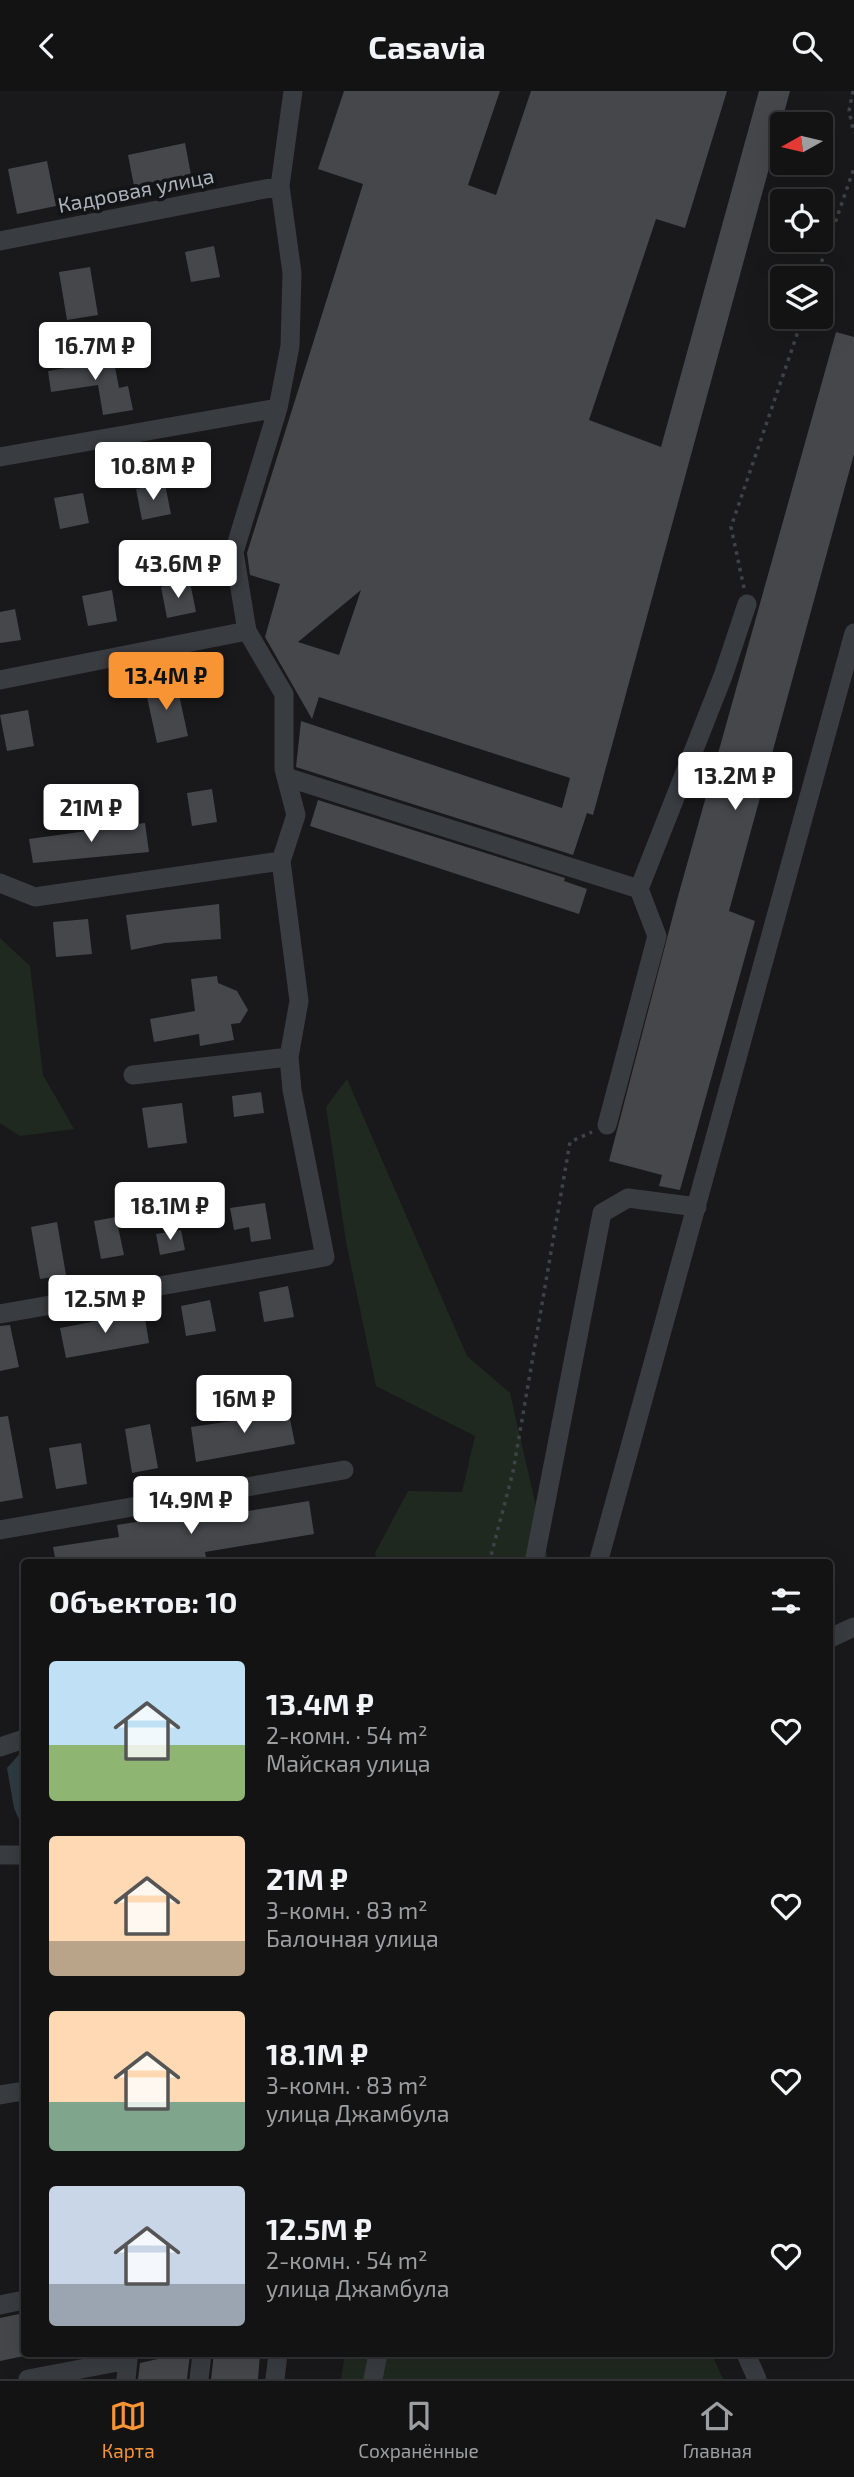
<!DOCTYPE html>
<html lang="ru">
<head>
<meta charset="utf-8">
<style>
	:root { --surface:#131314; --page:#1c1c1d; --text:#f1f3f6; --muted:#9d9ea0; --line:#323234; --accent:#f89434 }
	body { margin:0; font-family:"Exo 2",sans-serif; background:var(--page); color:var(--text); height:100vh; display:flex; flex-direction:column; font-size:26px; white-space:nowrap }
	* { box-sizing:border-box; margin:0 }
	p { font-size:23px; color:var(--muted) }
	.icon { flex:none; width:38px; height:38px; fill:none; stroke:currentColor; stroke-width:2; stroke-linecap:round; stroke-linejoin:round }
	.map { position:relative; flex:1; overflow:hidden }
	.drawer { position:absolute; left:21px; top:1468px; width:812px; height:798px; display:flex; flex-direction:column; background:var(--surface); border-radius:7px; box-shadow:0 7px 28px #0002,0 0 0 2px var(--line) }
	.drawer>* { flex:none }
	.needle { width:46px; rotate:262deg }
	.buttons { position:absolute; left:770px; top:21px; display:grid; gap:14px }
	.buttons a { display:grid; place-items:center; width:63px; height:63px; border-radius:7px; background:var(--surface); box-shadow:0 7px 28px #0002,0 0 0 2px var(--line); font-size:35px }
	.price { position:absolute; translate:-50% -60px; padding:0 16px; border-radius:7px; background:#fff; color:#222; font-size:23px; line-height:46px; filter:drop-shadow(0 2px 4px #0008) }
	.price::after { content:''; position:absolute; left:50%; top:42px; width:21px; height:16px; margin-left:-10px; background:inherit; clip-path:polygon(0 0,100% 0,50% 100%) }
	.price.current { background:var(--accent); color:#111 }
	ul { padding:0; list-style:none }
	li { display:flex; align-items:center; gap:21px; height:175px; padding:0 28px }
	li span { display:grid; place-items:center; flex:none; width:196px; height:140px; border-radius:7px; color:#555 }
	li>.icon { margin-inline-start:auto }
	span .icon { width:84px; height:84px; fill:#fffc; stroke-width:1 }
	li b { font-size:30px }
	h2 { display:flex; justify-content:space-between; align-items:center; height:84px; padding:0 28px; font-size:30px }
	header { display:flex; justify-content:space-between; align-items:center; height:91px; padding:0 28px; background:var(--surface); font-size:32px; font-weight:700 }
	.menu { display:flex; justify-content:space-around; align-items:center; height:98px; border-top:2px solid var(--line); background:var(--surface); font-size:19px; color:var(--muted) }
	.menu a { display:grid; justify-items:center; gap:4px }
	.menu .current { color:var(--accent) }
	.map>svg:first-child { display:block }
	.green { fill:#202920 }
	.water { fill:#2e3b40 }
	.building { fill:#45474b; fill-rule:evenodd }
	.lines { fill:none; stroke-linecap:round; stroke-linejoin:round }
	.path { stroke:#3f4347; stroke-width:3.5; stroke-dasharray:3.5 5; stroke-linecap:butt }
	.minor { stroke:#393c40; stroke-width:19 }
	.labels { text-anchor:middle; stroke-width:7; stroke-linejoin:round; paint-order:stroke }
	.street-label { font-size:21px; fill:#abb2bb; stroke:#131416 }
</style>
</head>
<body>
<header><svg class="icon" aria-label="back" viewBox="0 0 24 24"><path d="M15 5l-7 7 7 7"/></svg>Casavia<svg class="icon" aria-label="search" viewBox="0 0 24 24"><circle cx="10" cy="10" r="6"/><path d="M15 15l6 6"/></svg></header>
<div class="map">
<svg width="854" height="2288" viewBox="0 0 854 2288">
	<rect width="100%" height="100%" fill="#19191b"/>
	<path class="green" d="M0,847l30,28 13,109 31,54 -54,7 -20,-13z
		M347,988l120,277 43,37 39,170h-172l-2,-10 33,-62 54,1 13,-56 -99,-50 -30,-144 -20,-135z
		M345,2263h367l11,25h-382z"/>
	<path class="water" d="M24,1658v82l-10,-23 -7,-40z"/>
	<path class="building" d="M344,0h156l-32,94 28,10 35,-104h196l-42,137 -29,-9 -67,201 72,27 98,-356h31l-197,724 -6,-2 -14,42 -277,-88 5,-46 261,87 8,-30 -251,-81 -7,22 -47,-82 15,-53 -30,-9 -3,-22 116,-369 -45,-15zM361,499l-22,65 -41,-13z
		M185,52l6,32 -57,11 -6,-31z
		M47,70l9,45 -39,8 -9,-45z
		M214,155l6,31 -29,5 -6,-30z
		M90,176l8,48 -31,5 -8,-48z
		M836,241l18,5v117l-125,457 26,10 -75,269 -21,-4 3,-11 -53,-14 68,-261z
		M112,260l7,37 9,-2 5,24 -30,5 -5,-30 -47,7 -3,-21 36,-6 -2,-9z
		M165,393l6,30 -29,6 -6,-31z
		M83,402l6,30 -29,6 -6,-31z
		M190,491l6,30 -29,6 -6,-31z
		M112,499l5,31 -29,5 -6,-30z
		M15,518l6,31 -21,3v-31z
		M176,590l12,55 -31,7 -12,-55z
		M28,619l6,36 -27,5 -7,-36z
		M212,698l5,33 -25,4 -5,-33z
		M318,709l247,78 -1,3 23,8 -8,25 -269,-88z
		M145,732l4,29 -116,11 -4,-24z
		M219,813l2,35 -56,4 -34,7 -5,-35z
		M88,828l4,35 -36,3 -3,-35z
		M217,885l1,7 19,8 11,19 -8,13 -9,1 3,16 -34,6 -1,-12 -45,8 -4,-23 45,-8 -4,-32z
		M261,1001l3,21 -30,4 -2,-21z
		M182,1012l5,40 -39,5 -6,-40z
		M265,1112l6,36 -20,3 -2,-15 -15,3 -4,-22z
		M116,1126l8,38 -23,4 -7,-38z
		M57,1131l9,53 -26,4 -9,-52z
		M181,1139l4,20 -25,5 -4,-21z
		M288,1195l6,31 -30,5 -5,-30z
		M210,1209l6,31 -30,5 -5,-30z
		M144,1221l5,31 -83,15 -6,-30z
		M10,1234l9,42 -19,4v-45z
		M287,1313l8,40 -99,18 -5,-35 68,-10 -1,-7z
		M8,1325l15,82 -23,4v-85z
		M150,1333l8,44 -26,5 -7,-44z
		M81,1352l6,41 -31,5 -7,-41z
		M309,1410l5,33 -109,18 2,11h-39l-1,-3 -18,3h-93l-3,-16 66,-10 -2,-12 82,-13 1,7z
		M24,2222v43l-24,5v-43z
		M180,2263h10l-3,25h-49l2,-16z
		M214,2263h46l-2,25h-47z"/>
	<g class="lines">
		<path class="path" d="M853,0l-4,20 5,22
			M816,187l38,-110
			M744,497l-13,-61 72,-210
			M489,1472l24,-91 57,-330 22,-10"/>
		<path class="minor" d="M0,150l280,-55
			M0,366l278,-49
			M0,589l247,-49
			M286,686l353,112 84,-213 24,-72
			M0,792l35,14 246,-36
			M133,984l156,-18
			M607,1034l50,-189 -18,-47
			M0,1223l325,-57 -33,-167 -3,-33 10,-56 -18,-140 15,-46 -12,-46v-75l-37,-63 -13,-79 44,-144 12,-62 2,-73 -12,-87 13,-95
			M0,1439l344,-60
			M534,1472l68,-350 26,-15 69,9
			M598,1472l256,-930
			M830,1547l24,-11
			M0,1656l24,-8
			M0,1764h24
			M0,2004l24,-4
			M0,2214l24,-5
			M746,2263l11,25
			M28,2288l100,-19 -2,19
			M199,2288l3,-25
			M275,2288l3,-25
			M373,2288l5,-25"/>
	</g>
	<g class="labels">
		<g class="street-label">
			<text transform="translate(136 100) rotate(-11)" y="7">Кадровая улица</text>
		</g>
	</g>
</svg>
<div class="buttons">
<a><svg class="needle" viewBox="-14 -14 28 28"><path d="M0-13l5 13h-10z" fill="#e53935"/><path d="M0 13l5-13h-10z" fill="#9d9ea0"/></svg></a>
<a><svg class="icon" aria-label="locate" viewBox="0 0 24 24"><circle cx="12" cy="12" r="6"/><path d="M12 2v4M12 18v4M2 12h4M18 12h4"/></svg></a>
<a><svg class="icon" aria-label="layers" viewBox="0 0 24 24"><path d="M12 4l9 5-9 5-9-5zM3 14l9 5 9-5"/></svg></a>
</div>
<b class="price" style="left:95px;top:291px">16.7M ₽</b>
<b class="price" style="left:153px;top:411px">10.8M ₽</b>
<b class="price" style="left:178px;top:509px">43.6M ₽</b>
<b class="price current" style="left:166px;top:621px">13.4M ₽</b>
<b class="price" style="left:735px;top:721px">13.2M ₽</b>
<b class="price" style="left:91px;top:753px">21M ₽</b>
<b class="price" style="left:170px;top:1151px">18.1M ₽</b>
<b class="price" style="left:105px;top:1244px">12.5M ₽</b>
<b class="price" style="left:244px;top:1344px">16M ₽</b>
<b class="price" style="left:191px;top:1445px">14.9M ₽</b>
<section class="drawer">
<h2>Объектов: 10<svg class="icon" aria-label="filters" viewBox="0 0 24 24"><path d="M4 7h16M4 17h16"/><circle cx="9" cy="7" r="2"/><circle cx="15" cy="17" r="2"/></svg></h2>
<ul>
<li><span style="background:linear-gradient(#bfe0f5 60%,#8fb573 0)"><svg class="icon" aria-label="home" viewBox="0 0 24 24"><path d="M3 11l9-7 9 7M6 9v11h12V9"/></svg></span><div><b>13.4M ₽</b><p>2-комн. · 54 m²</p><p>Майская улица</p></div><svg class="icon" aria-label="heart" viewBox="0 0 24 24"><path d="M12 20l-8-8c-3-5 5-10 8-4 3-6 11-1 8 4z"/></svg></li>
<li><span style="background:linear-gradient(#ffd9b3 75%,#b9a48a 0)"><svg class="icon" aria-label="home" viewBox="0 0 24 24"><path d="M3 11l9-7 9 7M6 9v11h12V9"/></svg></span><div><b>21M ₽</b><p>3-комн. · 83 m²</p><p>Балочная улица</p></div><svg class="icon" aria-label="heart" viewBox="0 0 24 24"><path d="M12 20l-8-8c-3-5 5-10 8-4 3-6 11-1 8 4z"/></svg></li>
<li><span style="background:linear-gradient(#ffd9b3 65%,#7fa58c 0)"><svg class="icon" aria-label="home" viewBox="0 0 24 24"><path d="M3 11l9-7 9 7M6 9v11h12V9"/></svg></span><div><b>18.1M ₽</b><p>3-комн. · 83 m²</p><p>улица Джамбула</p></div><svg class="icon" aria-label="heart" viewBox="0 0 24 24"><path d="M12 20l-8-8c-3-5 5-10 8-4 3-6 11-1 8 4z"/></svg></li>
<li><span style="background:linear-gradient(#c9d6e8 70%,#9aa5b1 0)"><svg class="icon" aria-label="home" viewBox="0 0 24 24"><path d="M3 11l9-7 9 7M6 9v11h12V9"/></svg></span><div><b>12.5M ₽</b><p>2-комн. · 54 m²</p><p>улица Джамбула</p></div><svg class="icon" aria-label="heart" viewBox="0 0 24 24"><path d="M12 20l-8-8c-3-5 5-10 8-4 3-6 11-1 8 4z"/></svg></li>
</ul>
</section>
</div>
<nav class="menu">
<a class="current"><svg class="icon" aria-label="map" viewBox="0 0 24 24"><path d="M3 6l6-2 6 2 6-2v14l-6 2-6-2-6 2zM9 4v14M15 6v14"/></svg>Карта</a>
<a><svg class="icon" aria-label="saved" viewBox="0 0 24 24"><path d="M7 4h10v16l-5-4-5 4z"/></svg>Сохранённые</a>
<a><svg class="icon" aria-label="home" viewBox="0 0 24 24"><path d="M3 11l9-7 9 7M6 9v11h12V9"/></svg>Главная</a>
</nav>
</body>
</html>
